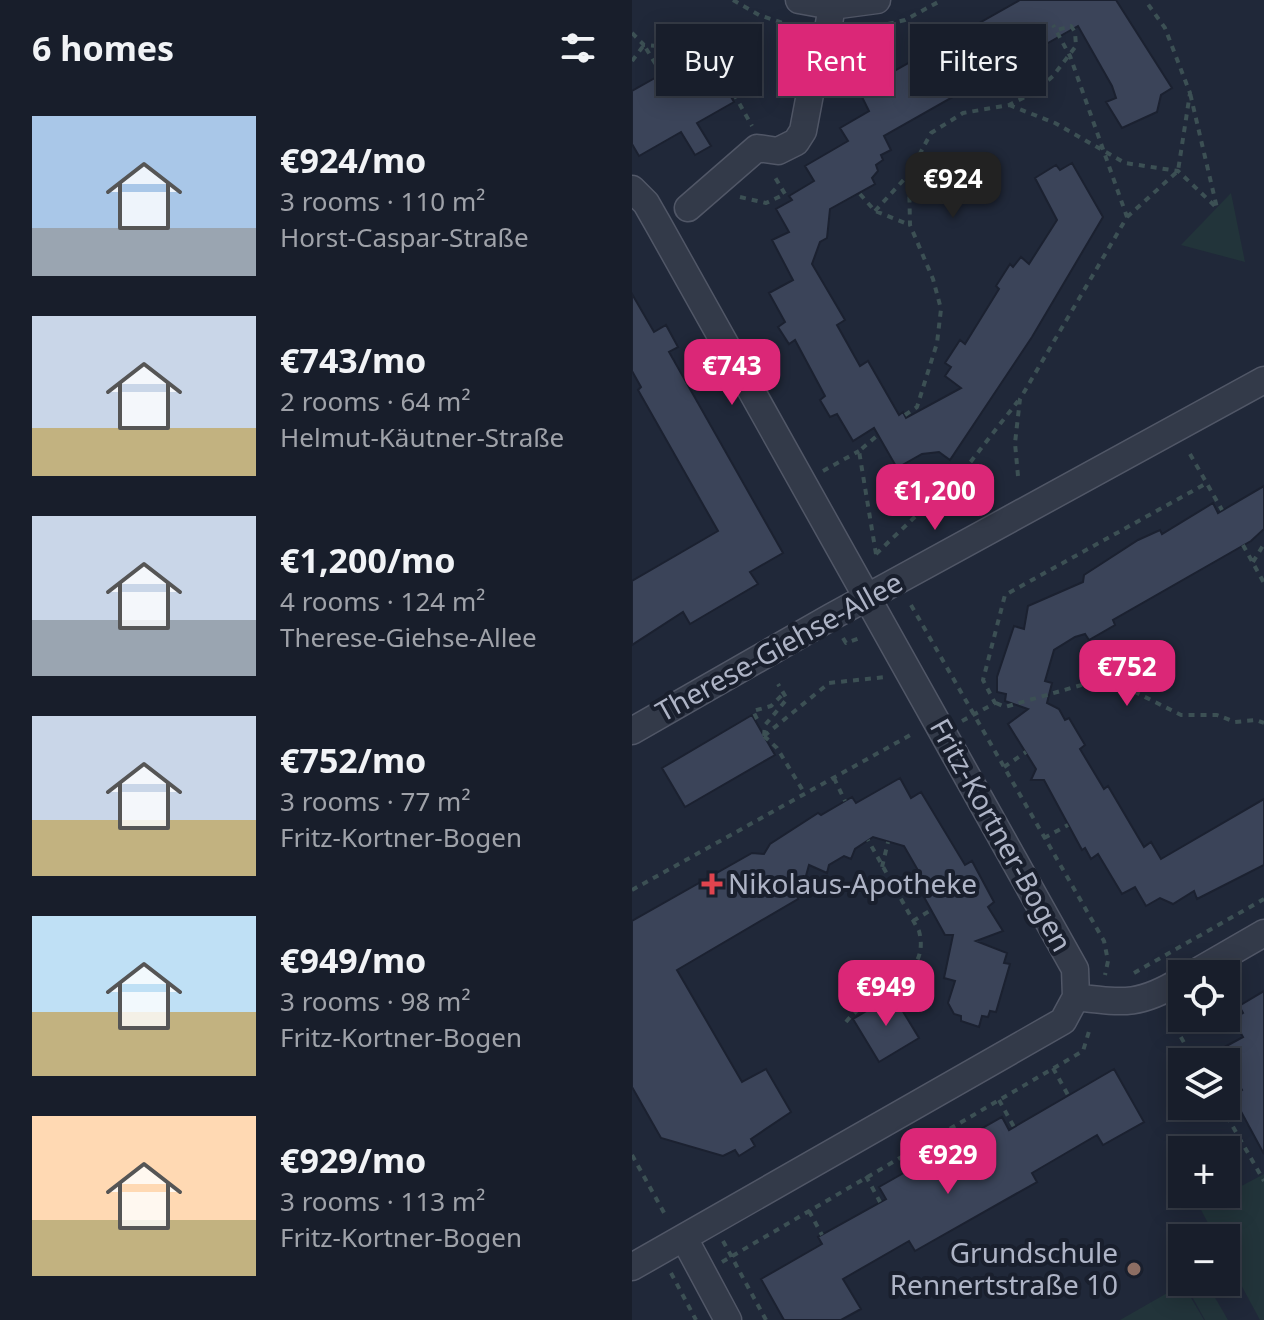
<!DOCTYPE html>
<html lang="en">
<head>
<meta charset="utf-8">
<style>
	:root { --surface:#181e2b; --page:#212733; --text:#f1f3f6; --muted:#9fa2a9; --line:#363c47; --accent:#db2777 }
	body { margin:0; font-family:"Noto Sans",sans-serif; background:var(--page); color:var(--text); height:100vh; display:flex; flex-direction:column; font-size:30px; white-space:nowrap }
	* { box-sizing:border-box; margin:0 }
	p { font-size:26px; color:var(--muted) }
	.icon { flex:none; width:44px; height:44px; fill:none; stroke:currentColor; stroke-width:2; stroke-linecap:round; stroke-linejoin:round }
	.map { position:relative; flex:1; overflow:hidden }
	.side { display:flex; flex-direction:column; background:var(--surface); width:632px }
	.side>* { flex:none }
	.guide { position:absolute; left:24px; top:24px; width:488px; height:72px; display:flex; gap:16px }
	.fabs { position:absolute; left:536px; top:960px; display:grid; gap:16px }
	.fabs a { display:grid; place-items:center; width:72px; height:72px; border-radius:0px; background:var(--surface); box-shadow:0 4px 20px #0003,0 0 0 2px var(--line); font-size:40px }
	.price { position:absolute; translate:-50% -68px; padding:0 18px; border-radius:16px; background:var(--accent); color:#fff; font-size:26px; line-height:52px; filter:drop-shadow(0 2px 4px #0008) }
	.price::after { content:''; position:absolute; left:50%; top:48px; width:24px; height:18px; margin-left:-12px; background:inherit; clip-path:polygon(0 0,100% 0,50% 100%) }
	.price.on { background:#222; color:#fff }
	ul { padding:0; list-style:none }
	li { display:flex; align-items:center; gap:24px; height:200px; padding:0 32px }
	li span { display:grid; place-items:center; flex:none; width:224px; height:160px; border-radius:0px; color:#555 }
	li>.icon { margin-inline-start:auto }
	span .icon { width:96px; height:96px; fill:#fffc; stroke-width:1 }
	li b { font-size:34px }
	h2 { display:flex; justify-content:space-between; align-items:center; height:96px; padding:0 32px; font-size:34px }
	.tag { padding:0 28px; border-radius:0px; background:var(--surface); box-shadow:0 4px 20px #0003,0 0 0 2px var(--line); font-size:28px; line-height:72px }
	.tag.on { background:var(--accent); color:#fff }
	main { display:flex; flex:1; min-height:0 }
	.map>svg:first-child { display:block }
	.green { fill:#22343a }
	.building { fill:#3b4459; stroke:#1b2130; stroke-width:2 }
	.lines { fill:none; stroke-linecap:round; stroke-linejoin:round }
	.street-casing { stroke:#515767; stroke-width:29 }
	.path { stroke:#3c5054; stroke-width:4; stroke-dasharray:6 6; stroke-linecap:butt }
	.street { stroke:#333a49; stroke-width:26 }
	.health-dot { fill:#e0444e; stroke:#191f2d; stroke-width:3 }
	.education-dot { fill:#8d6e63; stroke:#191f2d; stroke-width:3 }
	.labels { text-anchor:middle; stroke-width:8; stroke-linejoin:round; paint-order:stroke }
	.street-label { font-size:28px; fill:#aeb4c6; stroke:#191f2d }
	.poi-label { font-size:28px; fill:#aeb4c6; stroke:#191f2d; text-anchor:start }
</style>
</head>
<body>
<main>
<section class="side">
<h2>6 homes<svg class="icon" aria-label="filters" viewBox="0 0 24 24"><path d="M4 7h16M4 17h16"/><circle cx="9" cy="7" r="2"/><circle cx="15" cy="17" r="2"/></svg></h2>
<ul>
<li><span style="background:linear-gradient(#a9c7e8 70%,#9aa5b1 0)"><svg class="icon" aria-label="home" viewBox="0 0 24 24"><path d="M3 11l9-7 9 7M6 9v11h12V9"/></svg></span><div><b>€924/mo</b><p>3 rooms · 110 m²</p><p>Horst-Caspar-Straße</p></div></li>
<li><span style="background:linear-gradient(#c9d6e8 70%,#c2b280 0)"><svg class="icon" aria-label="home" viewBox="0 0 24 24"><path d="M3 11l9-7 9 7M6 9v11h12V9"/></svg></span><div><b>€743/mo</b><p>2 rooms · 64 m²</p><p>Helmut-Käutner-Straße</p></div></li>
<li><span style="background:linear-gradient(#c9d6e8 65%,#9aa5b1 0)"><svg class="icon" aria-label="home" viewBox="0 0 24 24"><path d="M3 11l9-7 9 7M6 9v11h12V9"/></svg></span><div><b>€1,200/mo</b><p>4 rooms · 124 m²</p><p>Therese-Giehse-Allee</p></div></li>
<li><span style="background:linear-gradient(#c9d6e8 65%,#c2b280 0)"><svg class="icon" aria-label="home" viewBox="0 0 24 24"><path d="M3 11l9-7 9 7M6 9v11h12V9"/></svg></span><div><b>€752/mo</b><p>3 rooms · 77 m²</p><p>Fritz-Kortner-Bogen</p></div></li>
<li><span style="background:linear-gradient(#bfe0f5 60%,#c2b280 0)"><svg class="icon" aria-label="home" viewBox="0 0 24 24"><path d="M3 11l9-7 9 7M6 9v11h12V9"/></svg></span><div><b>€949/mo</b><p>3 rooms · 98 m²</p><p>Fritz-Kortner-Bogen</p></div></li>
<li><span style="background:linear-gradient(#ffd9b3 65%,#c2b280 0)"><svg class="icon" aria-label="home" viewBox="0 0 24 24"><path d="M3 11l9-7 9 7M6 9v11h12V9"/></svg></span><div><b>€929/mo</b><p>3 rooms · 113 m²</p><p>Fritz-Kortner-Bogen</p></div></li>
</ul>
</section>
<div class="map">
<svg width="632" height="1320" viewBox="0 0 632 1320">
	<rect width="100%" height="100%" fill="#202839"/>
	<path class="green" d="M599,193l14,69 -64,-17z
		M632,1174v146h-4l-34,-63v-19h-10l-16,-30z
		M552,1282h22l22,38h-23z
		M551,1284l21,36h-84z"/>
	<path class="building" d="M388,0h96l56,88 -11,7 -4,17 -35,16 -16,-26 10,-4 -4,-12 -34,-60 -194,110 7,14 -10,5 2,5 -7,5 2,6 -6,7 3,6 -45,25 -3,29 -7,4 -8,22 33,56 -8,5 23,41 8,-5 31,54 4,-3 3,6 55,-30 -16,-12 6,-9 -6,-4 15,-23 5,4 34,-55 -3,-3 14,-22 3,3 8,-10 8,7 28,-44 -22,-42 21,-13 4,5 12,-7 31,54 -71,120 -82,123 -11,-8 -17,2 -25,14 -23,-40 -21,13 -16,-27 -7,3 -10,-17 5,-4 -30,-56 -6,4 -11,-17 7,-5 -16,-29 24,-13 -21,-40 17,-8 -13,-23 16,-9 -3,-4 25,-15 -9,-15 43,-25 -8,-13 29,-17 -10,-20z
		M76,57l26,45 -37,21 14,23 -16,9 -14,-23 -42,24 -7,-12v-53l30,-17 4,7z
		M0,294l22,38 12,-7 12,22 -9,5 114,201 -33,19 8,12 -68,40 -7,-12 -51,33v-64l86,-50 -80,-141 3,-3 -9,-16z
		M632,486v43l-13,12 -138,79 2,5 -26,15 -4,-6 -10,3 -21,13 -9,31 7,2 -5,20 12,6 6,11 4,-2 16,27 -5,4 24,40 4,-3 36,61 7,-5 10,17 103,-60v66l-67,34 -3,-8 -21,13 -13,-6 -14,8 -11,-19 -13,7 -24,-40 -7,5 -6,-11 -3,2 -38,-70h-13l5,-11 -28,-45 20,-15 -23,-8 1,-7 -9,-2v-15l17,-51 10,3 4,-23 55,-24 1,-7 54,-35 22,-10 2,4 51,-31 5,10z
		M120,715l23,40 -90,52 -23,-39z
		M268,778l11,20 10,-6 44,73 7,-4 22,41 -6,5 15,24 -27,10 31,12 -3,10 6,1 -14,48 -6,-1 -2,6 -6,-1 -3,11 -18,-6v-5l-7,-2 -6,-11 7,-22 -11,-3 9,-43h-8l-26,-47 4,-9 -19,-33 -31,-9 -18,12 -4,10 -7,-3 -15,9 -2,8 -18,-8 -5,18 -10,6 4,10 -121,71 65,112 24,-13 25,43 -40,27 4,7 -16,10 -4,-6 -12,6 -62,-18 -29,-51v-166l120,-68 12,1 6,-10 48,-31 3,2 31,-18 4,6z
		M632,991v163l-26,-48 -1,-12 5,-4 -23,-40 24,-13 -10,-18 10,-6 -4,-7z
		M261,995l26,43 -40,24 -26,-43z
		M482,1069l30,53 -41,23 -6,-10 -65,38 5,9 -122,69 -6,-10 -66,38 18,30 -20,11h-57l-23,-41 61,-35 -4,-7 68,-38 -7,-12 123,-70 7,13z"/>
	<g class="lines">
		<g class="street-casing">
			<path id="street" d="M167,0l33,6 45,-6
				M0,189l14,14 12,21 417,745 1,28 -13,24 -431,246
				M56,208l69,-60 21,3 18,-9 7,-11 11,-58 9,-15 9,-52
				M0,731l199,-114 433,-237
				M561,974l71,-41
				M444,997c48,6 63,9 106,-17
				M52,1238l44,82"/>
		</g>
		<path class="path" d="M101,0l26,15 45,15
			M256,24l17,-4 37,-20
			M0,33l12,12 65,5 43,76
			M0,61l12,-16 14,23
			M377,105l46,18 70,40 53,8 39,37 -27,-115
			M228,194l15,17 35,14
			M108,197l26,6 19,-9 -12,-20
			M243,211l34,-37 22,-41 32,-20 46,-8 26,-13 18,-16 23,-30 -1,-14 -4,-6 -14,4
			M495,217l51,-46 12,-78 -25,-65 -20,-28
			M273,415l12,-8 20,-64 4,-34 -8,-30 -23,-54 -1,-49
			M558,454l32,56
			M191,471l36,-20
			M386,476l-3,-33 5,-44 107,-182 -57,-161 -17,-31
			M611,545l21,38
			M244,554l89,-85 53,-68
			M244,554l-17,-103 19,-16
			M621,562l11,-18
			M279,605l193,336 4,20 -3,14
			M211,638l3,5 17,-6
			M364,703l9,4 87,-25 31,4 58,29h36l18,7 21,-2 8,3
			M125,719l-4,-8 18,-5 13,-13
			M330,721l33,-18 -12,-23 22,-85 202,-112
			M132,736l65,-53 57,-6
			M132,736l13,12 28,46
			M132,736l1,-11 22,-26 -9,-15
			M372,767l22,-15
			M202,778l11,23
			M412,838l24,-13
			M250,867l6,-25
			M0,890l282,-157
			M281,921l18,-11
			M502,973l130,-74
			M594,995l12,21
			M537,1016l26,46
			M214,1022c26,-33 86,-42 73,-91l-51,-91
			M421,1068l15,27
			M367,1100l15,27
			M589,1106l43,75
			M0,1155l35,63
			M234,1176l14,26
			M177,1211l13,24
			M91,1241l43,79
			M90,1262l361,-211 7,-23
			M39,1273l25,47"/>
		<use href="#street" class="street"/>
	</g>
	<path class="health-dot" d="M76 872h8v8h8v8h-8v8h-8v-8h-8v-8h8z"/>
	<circle class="education-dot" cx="502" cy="1269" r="8"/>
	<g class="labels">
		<g class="street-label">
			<text transform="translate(147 647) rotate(-29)" y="10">Therese-Giehse-Allee</text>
			<text transform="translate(369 835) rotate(61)" y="10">Fritz-Kortner-Bogen</text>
		</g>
		<g class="poi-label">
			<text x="96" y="894">Nikolaus-Apotheke</text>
			<text x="486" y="1263" text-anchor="end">Grundschule<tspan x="486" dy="32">Rennertstraße 10</tspan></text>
		</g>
	</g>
</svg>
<div class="fabs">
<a><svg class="icon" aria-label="locate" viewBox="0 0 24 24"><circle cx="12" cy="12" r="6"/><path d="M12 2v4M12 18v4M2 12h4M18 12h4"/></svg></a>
<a><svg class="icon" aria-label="layers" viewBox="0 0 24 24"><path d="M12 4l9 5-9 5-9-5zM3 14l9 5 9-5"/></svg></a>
<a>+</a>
<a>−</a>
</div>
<b class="price on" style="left:321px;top:220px">€924</b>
<b class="price" style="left:100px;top:407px">€743</b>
<b class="price" style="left:303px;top:532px">€1,200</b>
<b class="price" style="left:495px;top:708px">€752</b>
<b class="price" style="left:254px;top:1028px">€949</b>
<b class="price" style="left:316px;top:1196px">€929</b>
<div class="guide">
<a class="tag">Buy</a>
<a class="tag on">Rent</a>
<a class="tag">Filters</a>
</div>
</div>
</main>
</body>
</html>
